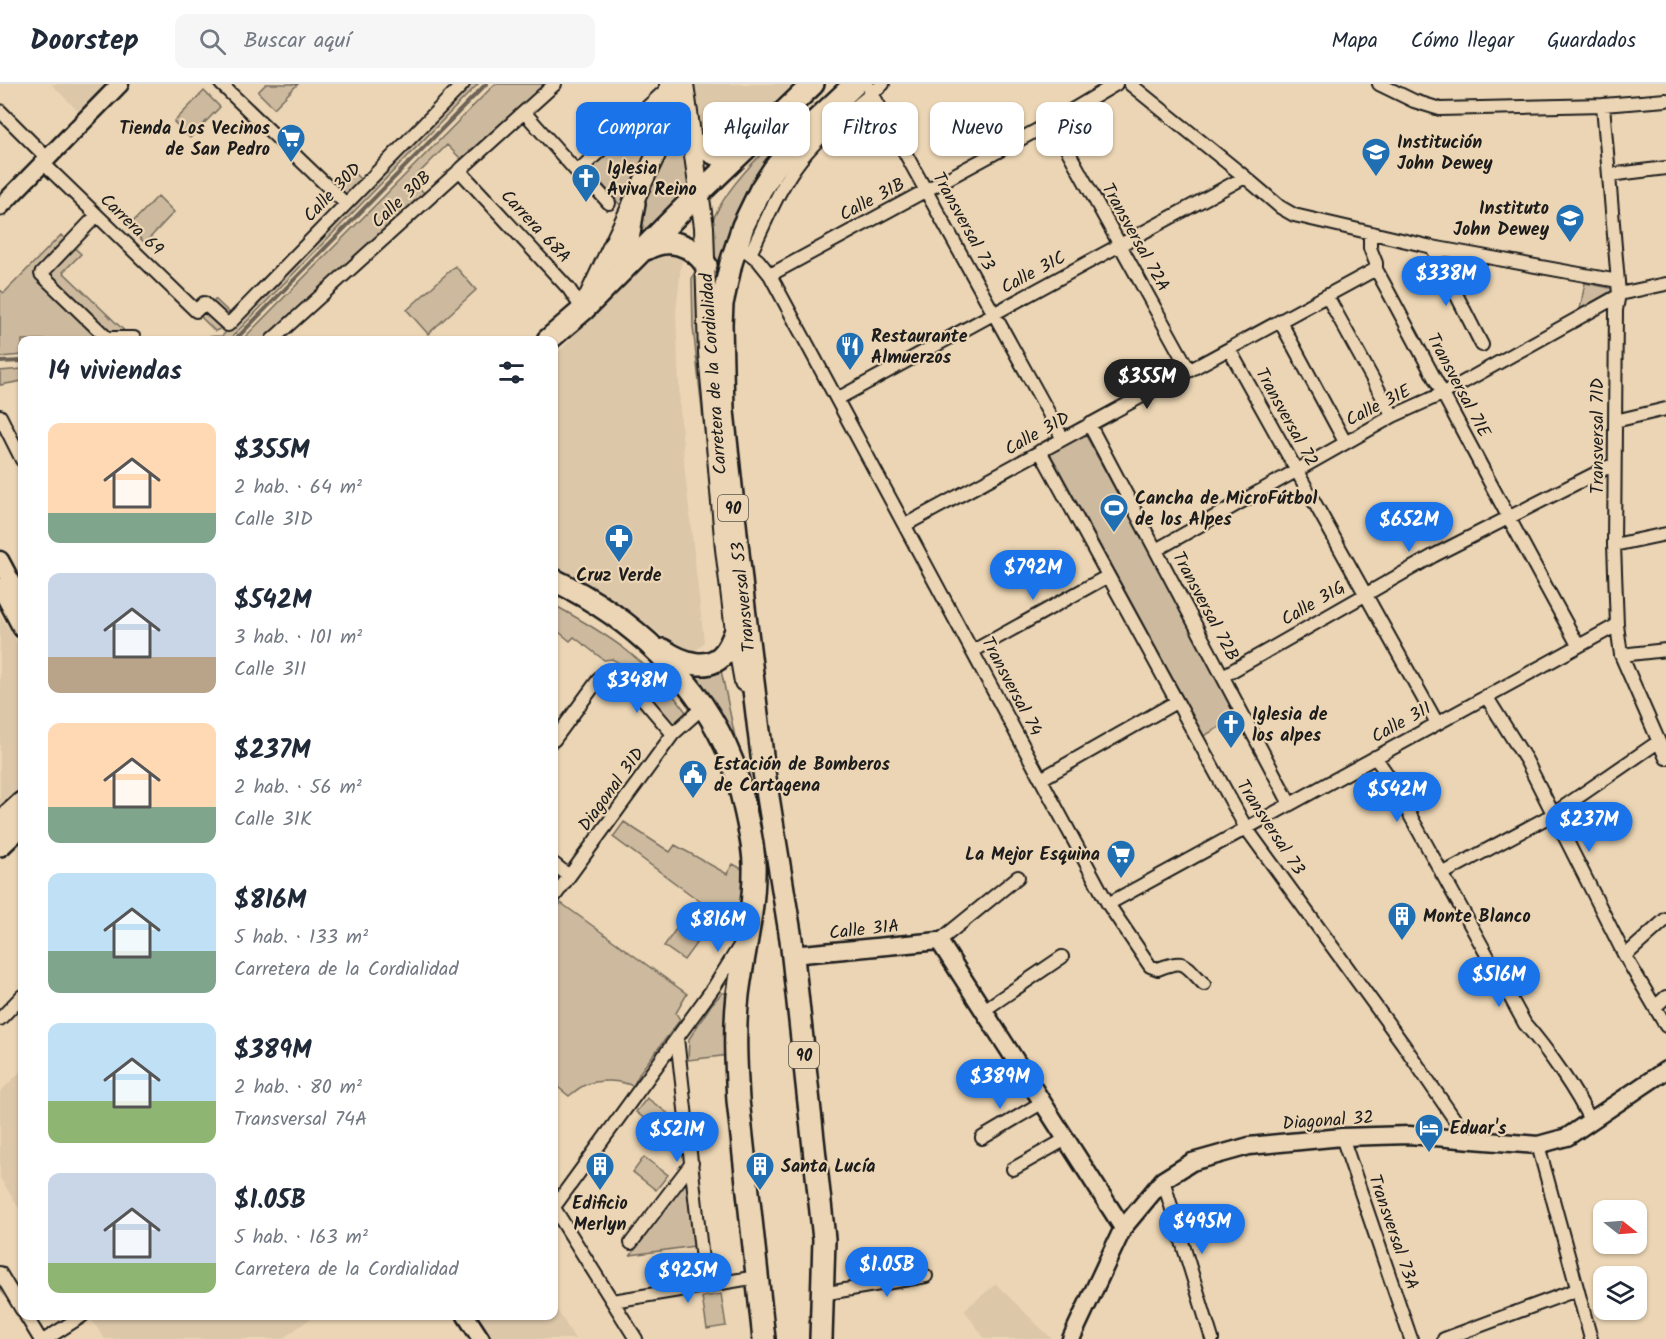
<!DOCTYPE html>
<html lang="es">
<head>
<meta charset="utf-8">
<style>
	:root { --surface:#fff; --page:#f6f6f7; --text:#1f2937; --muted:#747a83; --line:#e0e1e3; --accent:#1a73e8 }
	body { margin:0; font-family:Kalam,sans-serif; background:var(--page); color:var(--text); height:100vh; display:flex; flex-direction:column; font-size:22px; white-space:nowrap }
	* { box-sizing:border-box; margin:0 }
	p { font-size:20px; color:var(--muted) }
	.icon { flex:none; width:33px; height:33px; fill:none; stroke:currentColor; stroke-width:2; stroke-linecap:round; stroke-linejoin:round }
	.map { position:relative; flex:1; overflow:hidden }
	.sheet { position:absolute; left:18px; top:252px; width:540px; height:984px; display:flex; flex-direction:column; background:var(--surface); border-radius:12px; box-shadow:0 2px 4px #0004 }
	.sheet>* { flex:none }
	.hud { position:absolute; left:576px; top:18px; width:570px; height:54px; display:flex; gap:12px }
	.needle { width:39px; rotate:107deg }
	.controls { position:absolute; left:1593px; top:1116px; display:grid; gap:12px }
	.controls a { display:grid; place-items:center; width:54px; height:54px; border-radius:12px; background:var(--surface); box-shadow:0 2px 4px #0004; font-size:30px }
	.price { position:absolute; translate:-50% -51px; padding:0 14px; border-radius:21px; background:var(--accent); color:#fff; font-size:20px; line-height:39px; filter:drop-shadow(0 2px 3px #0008) }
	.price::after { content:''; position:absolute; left:50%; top:36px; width:18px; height:14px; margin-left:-9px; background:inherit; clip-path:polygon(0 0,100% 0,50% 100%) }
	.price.on { background:#222; color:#fff }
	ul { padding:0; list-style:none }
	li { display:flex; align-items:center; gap:18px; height:150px; padding:0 30px }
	li span { display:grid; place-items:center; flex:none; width:168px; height:120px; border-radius:12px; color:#555 }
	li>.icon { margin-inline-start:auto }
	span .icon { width:72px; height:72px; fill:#fffc; stroke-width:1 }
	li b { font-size:26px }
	h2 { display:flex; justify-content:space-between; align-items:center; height:72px; padding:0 30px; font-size:26px }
	.chip { padding:0 21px; border-radius:12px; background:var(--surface); box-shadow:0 2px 4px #0004; font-size:21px; line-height:54px }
	.chip.on { background:var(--accent); color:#fff }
	header { display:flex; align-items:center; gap:36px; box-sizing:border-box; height:84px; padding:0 30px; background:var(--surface); border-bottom:2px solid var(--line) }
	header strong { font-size:28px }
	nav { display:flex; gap:33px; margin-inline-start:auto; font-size:21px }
	.search { width:420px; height:54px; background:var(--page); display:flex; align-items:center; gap:15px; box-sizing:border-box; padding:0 21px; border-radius:12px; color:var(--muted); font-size:22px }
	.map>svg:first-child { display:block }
	.built { fill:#dcc7a9 }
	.green { fill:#cdba9e; stroke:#746b5d; stroke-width:1.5 }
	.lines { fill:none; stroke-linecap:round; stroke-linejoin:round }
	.stream { stroke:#6c6357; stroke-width:4 }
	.street-casing { stroke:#1c1c1c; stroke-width:16 }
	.secondary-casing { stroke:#1c1c1c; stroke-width:21 }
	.primary-casing { stroke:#1c1c1c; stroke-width:22 }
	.highway-casing { stroke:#1c1c1c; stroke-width:26 }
	.street { stroke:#ebd5b4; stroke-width:12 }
	.secondary { stroke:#ebd5b4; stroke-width:16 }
	.primary { stroke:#ebd5b4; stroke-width:18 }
	.highway { stroke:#ebd5b4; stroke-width:21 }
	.labels { text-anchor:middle; stroke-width:4.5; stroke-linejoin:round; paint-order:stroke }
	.shield { fill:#ebd5b4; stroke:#5a544a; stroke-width:1.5 }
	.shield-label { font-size:16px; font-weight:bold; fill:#1c1c1c }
	.poi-label { font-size:18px; font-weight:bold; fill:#1c1c1c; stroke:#ebd5b4; text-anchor:start }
	.street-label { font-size:18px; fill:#1c1c1c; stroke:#ebd5b4 }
</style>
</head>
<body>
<header>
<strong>Doorstep</strong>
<div class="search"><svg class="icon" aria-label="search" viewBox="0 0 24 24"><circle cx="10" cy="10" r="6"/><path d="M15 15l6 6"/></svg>Buscar aquí</div>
<nav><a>Mapa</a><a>Cómo llegar</a><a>Guardados</a></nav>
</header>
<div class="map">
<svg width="1666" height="1255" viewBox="0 0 1666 1255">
	<rect width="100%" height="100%" fill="#ebd5b4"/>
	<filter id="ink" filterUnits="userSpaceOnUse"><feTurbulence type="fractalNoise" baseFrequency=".0167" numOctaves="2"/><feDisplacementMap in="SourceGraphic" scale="12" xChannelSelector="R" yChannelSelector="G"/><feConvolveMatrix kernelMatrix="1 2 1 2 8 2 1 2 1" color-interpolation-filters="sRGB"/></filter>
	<g filter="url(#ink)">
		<path class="built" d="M51,0h55l-28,27z
			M692,0h101l-94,93z
			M656,165l30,4 -5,12 -5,48 4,94 5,66 19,169 -6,7 -8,2 -10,-2 -7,-5 -55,-42 -64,-34v-211l90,-97z
			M0,530l22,37v142l-22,20z
			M22,986v143l-22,-35v-86z
			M996,1200l56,55h-67l-21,-29z
			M554,1221l21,34h-83l-16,-23h78z
			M89,1232h225l-32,23h-177z"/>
		<path class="green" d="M266,0h32l-24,24 -16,-16z
			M467,0h11l-249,256h-207v15l-22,2v-67l4,3 57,-58 20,19 -18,18 71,68 88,-4z
			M495,0h51l-85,75 -14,-14 -35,35 13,14 -160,146h-23z
			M840,0l-84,102 -44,175 -4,-128c17,-58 88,-109 132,-149z
			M204,7l16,16 -30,31 -16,-16z
			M677,10l16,96 -61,64 5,-44z
			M660,19c4,25 -27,80 -40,102l-30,-35z
			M347,82l16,16 -16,16 -16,-16z
			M158,112l16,16 -29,31 -17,-16z
			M455,182l21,24 -48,44 -21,-24z
			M698,186l26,344 -31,-287 -1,-48 2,-6z
			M1585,199l30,6 -35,20z
			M215,215l18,17 -11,12 -7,3 -16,-16z
			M22,285v12l-22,4v-14z
			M1085,350l154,282 -35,20 -154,-283z
			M554,521c53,29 96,56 132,107l-13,13 -52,-61 -9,-5 -8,1 -30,-23 -4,4 -16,-13z
			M721,586l18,86 -47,-80 20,-2z
			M624,738l46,30 5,-7 52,29 6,-10 9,5v20l-6,39 -123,-91z
			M561,819l126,91 -11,19 4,7 -39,51 -8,15c-13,-6 -34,-7 -48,-1 -5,2 -11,7 -16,11l-15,-12v-172z
			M688,828l20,15 -24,33 -20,-14z
			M722,909h6l4,4 -2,58 -42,5 1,-21 22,-34z
			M647,1014l27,20 -11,15 -27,-21z
			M644,1073l24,18 -12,15 -23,-18z
			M687,1095l7,67 -63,9z
			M721,1210l5,32 -19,3 -5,-32z"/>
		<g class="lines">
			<path class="stream" d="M235,256l251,-256
				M0,278l22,-1"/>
			<g class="street-casing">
				<path id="street" d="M221,0l125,120
					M867,0l196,355
					M1130,0l115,93 35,30 14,8 138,32 186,34
					M1379,0l35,17 26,8 163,-4 63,-5
					M1603,21l16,189 -3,16 -2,235 3,80 4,30 45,103
					M0,27l47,47
					M524,28l53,60 92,-85
					M1052,38l137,248
					M43,79l153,148 8,-8 24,22 235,-241
					M459,86l110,119 14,21
					M579,86l30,33
					M1609,91l57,-7
					M97,131l-56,59 66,64h27
					M1370,150v14l6,15v6c68,125 133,252 202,376
					M737,160l21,16 12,15 338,629 42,62 8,3c28,-11 26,-5 46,15
					M1432,163l50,98
					M750,170c16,-32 29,-67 51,-95 23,-29 54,-51 82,-75
					M770,191l282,-153 64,-38
					M1619,210l47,-10
					M1327,212l66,120
					M1280,237l65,121
					M272,256l283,-256
					M1229,265l208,374
					M837,315l408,-222
					M0,332l22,44
					M1615,337l51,-12
					M1089,340l201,380
					M1040,367l206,377 157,216 65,95
					M905,441l471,-256
					M1614,461l52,-11
					M1156,466l237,-134 51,-23 174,-97
					M973,567l135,-75
					M1621,571l45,-5
					M1223,592l210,-120 181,-92
					M1486,612l40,64 99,196 41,70
					M554,656l47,-64 15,-4 11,8 46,54
					M1375,673l14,20 136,247c22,25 52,68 66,98
					M1041,695l135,-77
					M554,780l15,12
					M1442,790l110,-59 106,-73
					M554,813l119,-163 30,-27
					M1108,820l509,-279
					M939,857l79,-64
					M1625,872l41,-37
					M1655,923l11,-10
					M984,926l78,-53
					M0,935l22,-23
					M677,954l28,248
					M1342,1053l69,202
					M982,1054l61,-36
					M1538,1061l53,194
					M1013,1085l53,-30
					M1163,1096l49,159
					M554,1123l160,-220 27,-43
					M554,1124l82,131
					M631,1159l61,-80
					M0,1189l22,37
					M822,1210l104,-18
					M613,1217l144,-24
					M26,1232l14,23
					M46,1255l36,-23
					M1444,1255l132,-49"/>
			</g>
			<g class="secondary-casing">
				<path id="secondary" d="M0,123l120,-123
					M0,476l22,41
					M0,503l22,42
					M792,871l147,-14 184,287
					M466,1232l15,23
					M1071,1255l52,-111 40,-48 29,-18 57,-16 93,-9 67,-2 129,10 29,-8 99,-67"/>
			</g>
			<g class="primary-casing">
				<path id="primary" d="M684,0l20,143 4,126 17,196 10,82 9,51
					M585,220l76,-160 8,-29v-31"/>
			</g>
			<g class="highway-casing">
				<path id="highway" d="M692,58l23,12 21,3
					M646,165c22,-13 46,-5 60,16
					M623,186l11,-67
					M548,256l35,-30 110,-111 120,-115
					M554,496c77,37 146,100 178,181 6,17 10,35 14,53 4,19 9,39 8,59 0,40 -11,81 -16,122 -4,35 -2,70 0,105l26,239
					M663,566c18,12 47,24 63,1 8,-11 12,-26 16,-39
					M0,739l22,-20
					M0,761l22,-21
					M821,1255l3,-100 -33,-300 -27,-167 -21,-173 -20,-188 -2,-87 1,-20 9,-41 12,-37 18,-37 13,-20 29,-36 52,-49"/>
			</g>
			<use href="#street" class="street"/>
			<use href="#secondary" class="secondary"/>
			<use href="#primary" class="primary"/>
			<use href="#highway" class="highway"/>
		</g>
	</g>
	<defs>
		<g id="supermarket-pin" transform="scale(1.5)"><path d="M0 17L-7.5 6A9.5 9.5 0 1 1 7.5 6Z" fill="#1f6fb2" stroke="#ebd5b4"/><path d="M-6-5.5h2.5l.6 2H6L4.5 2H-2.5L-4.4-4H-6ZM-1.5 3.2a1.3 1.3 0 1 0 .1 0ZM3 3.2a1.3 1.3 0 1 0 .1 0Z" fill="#fff"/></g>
		<g id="school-pin" transform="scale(1.5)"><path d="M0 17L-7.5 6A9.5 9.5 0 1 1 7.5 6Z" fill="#1f6fb2" stroke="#ebd5b4"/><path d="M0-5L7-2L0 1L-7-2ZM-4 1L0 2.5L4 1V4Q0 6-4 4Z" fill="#fff"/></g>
		<g id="church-pin" transform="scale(1.5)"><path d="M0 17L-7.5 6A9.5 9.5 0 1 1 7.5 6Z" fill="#1f6fb2" stroke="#ebd5b4"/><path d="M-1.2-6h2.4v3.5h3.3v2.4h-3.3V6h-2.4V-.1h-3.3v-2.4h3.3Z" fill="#fff"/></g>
		<g id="restaurant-pin" transform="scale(1.5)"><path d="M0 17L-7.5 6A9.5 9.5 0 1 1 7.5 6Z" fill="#1f6fb2" stroke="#ebd5b4"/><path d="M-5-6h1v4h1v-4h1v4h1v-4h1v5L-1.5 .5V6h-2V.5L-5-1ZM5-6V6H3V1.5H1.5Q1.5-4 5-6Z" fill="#fff"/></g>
		<g id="stadium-pin" transform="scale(1.5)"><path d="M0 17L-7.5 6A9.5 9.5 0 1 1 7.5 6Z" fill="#1f6fb2" stroke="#ebd5b4"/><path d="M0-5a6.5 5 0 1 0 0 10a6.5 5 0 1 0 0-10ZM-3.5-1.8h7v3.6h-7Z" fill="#fff"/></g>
		<g id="pharmacy-pin" transform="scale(1.5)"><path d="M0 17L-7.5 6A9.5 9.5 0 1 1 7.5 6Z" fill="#1f6fb2" stroke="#ebd5b4"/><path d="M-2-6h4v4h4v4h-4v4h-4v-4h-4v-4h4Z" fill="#fff"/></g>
		<g id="civic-pin" transform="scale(1.5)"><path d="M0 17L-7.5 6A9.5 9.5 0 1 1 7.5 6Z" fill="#1f6fb2" stroke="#ebd5b4"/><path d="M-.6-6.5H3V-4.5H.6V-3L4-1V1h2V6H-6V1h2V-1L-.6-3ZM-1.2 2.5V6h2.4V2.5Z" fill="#fff"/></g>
		<g id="building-pin" transform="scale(1.5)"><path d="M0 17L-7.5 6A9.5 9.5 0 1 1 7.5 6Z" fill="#1f6fb2" stroke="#ebd5b4"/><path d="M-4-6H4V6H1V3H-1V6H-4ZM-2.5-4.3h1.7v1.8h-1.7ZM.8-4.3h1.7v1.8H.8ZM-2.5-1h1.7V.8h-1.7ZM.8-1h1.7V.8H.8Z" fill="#fff"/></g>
		<g id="hotel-pin" transform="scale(1.5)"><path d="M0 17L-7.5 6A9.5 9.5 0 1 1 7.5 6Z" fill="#1f6fb2" stroke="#ebd5b4"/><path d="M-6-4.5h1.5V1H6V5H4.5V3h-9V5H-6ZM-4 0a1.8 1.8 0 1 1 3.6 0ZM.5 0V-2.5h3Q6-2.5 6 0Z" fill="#fff"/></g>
	</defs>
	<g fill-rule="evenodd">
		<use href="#supermarket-pin" x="291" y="54"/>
		<use href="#school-pin" x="1376" y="68"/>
		<use href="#church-pin" x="586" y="94"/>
		<use href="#school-pin" x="1570" y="134"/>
		<use href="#restaurant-pin" x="850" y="262"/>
		<use href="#stadium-pin" x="1114" y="424"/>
		<use href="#pharmacy-pin" x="619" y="454"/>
		<use href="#church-pin" x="1231" y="640"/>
		<use href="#civic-pin" x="693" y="690"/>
		<use href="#supermarket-pin" x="1121" y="770"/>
		<use href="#building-pin" x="1402" y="832"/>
		<use href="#hotel-pin" x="1429" y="1044"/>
		<use href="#building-pin" x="600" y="1082"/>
		<use href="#building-pin" x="760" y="1082"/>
	</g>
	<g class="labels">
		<g class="shield">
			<rect x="718" y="411" width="30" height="26" rx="4.5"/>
			<rect x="789" y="958" width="30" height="26" rx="4.5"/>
		</g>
		<g class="shield-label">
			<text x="733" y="430">90</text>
			<text x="804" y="977">90</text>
		</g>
		<g class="poi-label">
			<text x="270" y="50" text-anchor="end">Tienda Los Vecinos<tspan x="270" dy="21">de San Pedro</tspan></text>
			<text x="1397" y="64">Institución<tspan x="1397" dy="21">John Dewey</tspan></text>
			<text x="607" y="90">Iglesia<tspan x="607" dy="21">Aviva Reino</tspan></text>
			<text x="1549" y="130" text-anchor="end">Instituto<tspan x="1549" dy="21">John Dewey</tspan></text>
			<text x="871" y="258">Restaurante<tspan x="871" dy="21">Almuerzos</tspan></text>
			<text x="1135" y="420">Cancha de MicroFútbol<tspan x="1135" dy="21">de los Alpes</tspan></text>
			<text x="619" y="497" text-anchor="middle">Cruz Verde</text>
			<text x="1252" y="636">Iglesia de<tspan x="1252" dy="21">los alpes</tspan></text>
			<text x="714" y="686">Estación de Bomberos<tspan x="714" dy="21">de Cartagena</tspan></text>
			<text x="1100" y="776" text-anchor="end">La Mejor Esquina</text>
			<text x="1423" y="838">Monte Blanco</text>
			<text x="1450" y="1050">Eduar's</text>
			<text x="781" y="1088">Santa Lucía</text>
			<text x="600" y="1125" text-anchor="middle">Edificio<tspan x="600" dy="21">Merlyn</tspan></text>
		</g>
		<g class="street-label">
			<text transform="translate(332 108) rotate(-46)" y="6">Calle 30D</text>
			<text transform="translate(401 115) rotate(-43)" y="6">Calle 30B</text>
			<text transform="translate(872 115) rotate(-28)" y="6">Calle 31B</text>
			<text transform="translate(964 137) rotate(61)" y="6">Transversal 73</text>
			<text transform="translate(132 140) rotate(44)" y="6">Carrera 69</text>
			<text transform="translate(536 142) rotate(47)" y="6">Carrera 68A</text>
			<text transform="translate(1136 153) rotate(61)" y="6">Transversal 72A</text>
			<text transform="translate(1033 188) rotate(-28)" y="6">Calle 31C</text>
			<text transform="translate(713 290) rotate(-94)" y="6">Carretera de la Cordialidad</text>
			<text transform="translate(1459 301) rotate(62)" y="6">Transversal 71E</text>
			<text transform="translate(1378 321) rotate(-27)" y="6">Calle 31E</text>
			<text transform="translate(1287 333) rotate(61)" y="6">Transversal 72</text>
			<text transform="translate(1037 349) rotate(-29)" y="6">Calle 31D</text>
			<text transform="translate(1597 352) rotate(-90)" y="6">Transversal 71D</text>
			<text transform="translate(743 513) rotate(-96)" y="6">Transversal 53</text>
			<text transform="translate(1313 519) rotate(-30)" y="6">Calle 31G</text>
			<text transform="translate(1206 522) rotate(62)" y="6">Transversal 72B</text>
			<text transform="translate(1012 602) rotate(62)" y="6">Transversal 74</text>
			<text transform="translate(1401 638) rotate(-29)" y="6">Calle 31I</text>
			<text transform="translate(611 705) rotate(-54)" y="6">Diagonal 31D</text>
			<text transform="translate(1271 743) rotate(57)" y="6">Transversal 73</text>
			<text transform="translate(864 845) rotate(-6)" y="6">Calle 31A</text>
			<text transform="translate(1328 1036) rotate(-4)" y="6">Diagonal 32</text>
			<text transform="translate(1394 1148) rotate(71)" y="6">Transversal 73A</text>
		</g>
	</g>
</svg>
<div class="controls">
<a><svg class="needle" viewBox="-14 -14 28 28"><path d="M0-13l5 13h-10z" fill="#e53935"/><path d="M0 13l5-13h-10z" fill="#747a83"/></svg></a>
<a><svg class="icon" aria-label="layers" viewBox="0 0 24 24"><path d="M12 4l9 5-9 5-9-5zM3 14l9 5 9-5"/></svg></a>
</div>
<b class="price" style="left:1446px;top:223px">$338M</b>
<b class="price on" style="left:1147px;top:326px">$355M</b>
<b class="price" style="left:1409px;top:469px">$652M</b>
<b class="price" style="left:1033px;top:517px">$792M</b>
<b class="price" style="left:637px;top:630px">$348M</b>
<b class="price" style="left:1397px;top:739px">$542M</b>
<b class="price" style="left:1589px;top:769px">$237M</b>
<b class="price" style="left:718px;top:869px">$816M</b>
<b class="price" style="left:1499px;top:924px">$516M</b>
<b class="price" style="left:1000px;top:1026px">$389M</b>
<b class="price" style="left:677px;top:1079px">$521M</b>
<b class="price" style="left:1202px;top:1171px">$495M</b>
<b class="price" style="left:887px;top:1214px">$1.05B</b>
<b class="price" style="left:688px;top:1220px">$925M</b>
<div class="hud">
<a class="chip on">Comprar</a>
<a class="chip">Alquilar</a>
<a class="chip">Filtros</a>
<a class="chip">Nuevo</a>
<a class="chip">Piso</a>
</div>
<section class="sheet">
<h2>14 viviendas<svg class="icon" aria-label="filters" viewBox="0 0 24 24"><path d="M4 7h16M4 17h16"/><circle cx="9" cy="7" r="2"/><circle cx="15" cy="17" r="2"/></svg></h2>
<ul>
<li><span style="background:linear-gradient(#ffd9b3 75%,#7fa58c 0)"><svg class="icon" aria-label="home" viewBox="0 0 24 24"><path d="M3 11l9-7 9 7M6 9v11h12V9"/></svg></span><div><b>$355M</b><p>2 hab. · 64 m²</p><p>Calle 31D</p></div></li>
<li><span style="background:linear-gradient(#c9d6e8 70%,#b9a48a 0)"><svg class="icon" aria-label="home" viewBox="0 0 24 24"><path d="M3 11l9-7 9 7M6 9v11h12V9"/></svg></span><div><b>$542M</b><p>3 hab. · 101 m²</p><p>Calle 31I</p></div></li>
<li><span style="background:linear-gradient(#ffd9b3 70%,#7fa58c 0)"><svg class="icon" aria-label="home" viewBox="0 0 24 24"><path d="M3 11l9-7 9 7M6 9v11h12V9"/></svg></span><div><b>$237M</b><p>2 hab. · 56 m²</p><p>Calle 31K</p></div></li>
<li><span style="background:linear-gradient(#bfe0f5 65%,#7fa58c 0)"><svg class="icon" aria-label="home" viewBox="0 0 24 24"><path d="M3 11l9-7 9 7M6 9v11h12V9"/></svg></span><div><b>$816M</b><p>5 hab. · 133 m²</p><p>Carretera de la Cordialidad</p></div></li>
<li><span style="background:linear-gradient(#bfe0f5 65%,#8fb573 0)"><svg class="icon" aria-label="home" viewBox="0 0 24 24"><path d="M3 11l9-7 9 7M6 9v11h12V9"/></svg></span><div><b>$389M</b><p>2 hab. · 80 m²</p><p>Transversal 74A</p></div></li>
<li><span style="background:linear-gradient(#c9d6e8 75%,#8fb573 0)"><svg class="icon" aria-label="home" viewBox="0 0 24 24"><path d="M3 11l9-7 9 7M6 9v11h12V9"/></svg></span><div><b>$1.05B</b><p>5 hab. · 163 m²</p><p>Carretera de la Cordialidad</p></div></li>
</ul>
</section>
</div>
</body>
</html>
